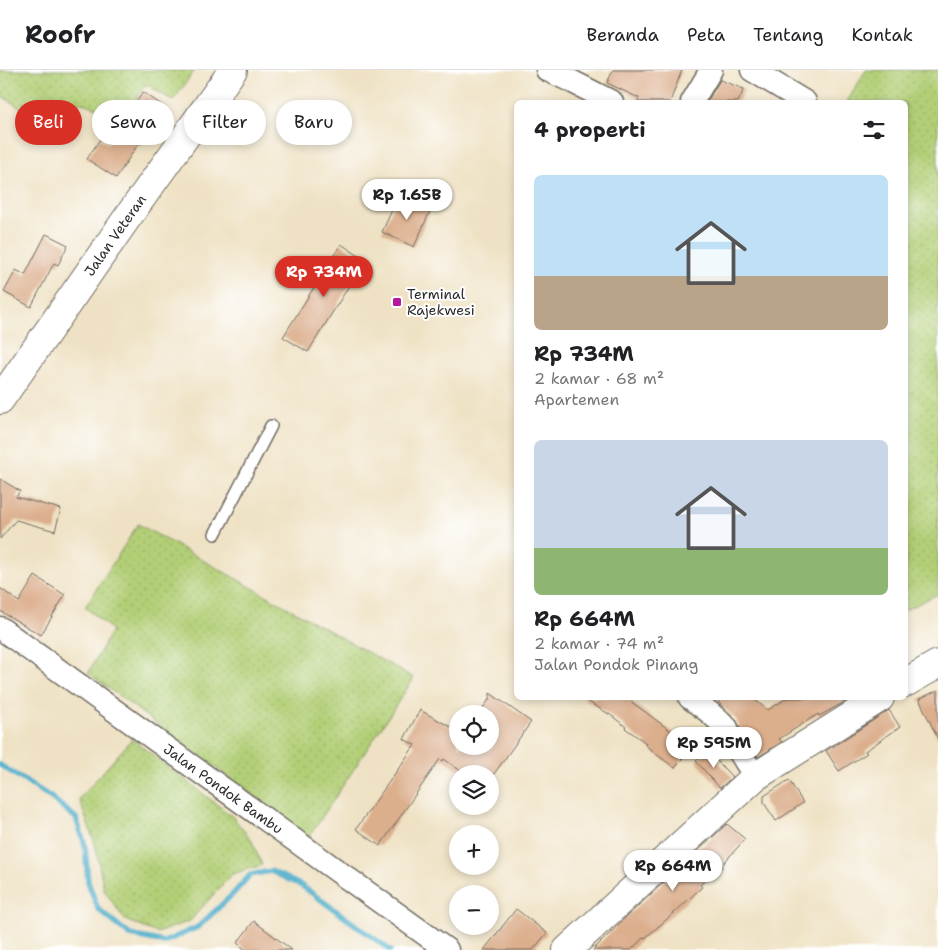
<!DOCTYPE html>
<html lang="id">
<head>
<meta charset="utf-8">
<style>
	:root { --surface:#fff; --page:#f6f6f6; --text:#202124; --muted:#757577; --line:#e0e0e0; --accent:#d93025 }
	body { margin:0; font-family:"Shantell Sans",sans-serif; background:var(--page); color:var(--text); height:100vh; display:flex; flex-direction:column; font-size:19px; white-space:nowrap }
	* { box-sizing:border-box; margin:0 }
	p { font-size:16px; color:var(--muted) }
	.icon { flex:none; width:28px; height:28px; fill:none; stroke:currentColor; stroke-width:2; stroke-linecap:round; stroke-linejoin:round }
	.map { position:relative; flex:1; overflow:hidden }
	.sheet { position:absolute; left:514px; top:30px; width:394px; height:600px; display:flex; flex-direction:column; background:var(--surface); border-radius:8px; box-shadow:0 2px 8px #0003 }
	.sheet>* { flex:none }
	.banner { position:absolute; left:15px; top:30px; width:424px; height:45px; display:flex; gap:10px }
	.fabs { position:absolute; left:449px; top:635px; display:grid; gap:10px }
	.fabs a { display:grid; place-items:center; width:50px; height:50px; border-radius:50%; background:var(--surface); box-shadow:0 2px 8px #0003; font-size:25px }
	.price { position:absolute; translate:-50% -42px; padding:0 11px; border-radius:18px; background:#fff; color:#222; font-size:16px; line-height:32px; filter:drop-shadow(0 1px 2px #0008) }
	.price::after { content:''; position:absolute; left:50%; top:30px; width:15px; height:11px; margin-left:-8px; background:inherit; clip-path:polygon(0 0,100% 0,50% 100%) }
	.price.selected { background:var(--accent); color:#fff }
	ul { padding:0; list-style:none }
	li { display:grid; align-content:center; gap:10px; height:265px; padding:0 20px }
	li span { display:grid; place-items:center; height:155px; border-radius:8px; color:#555 }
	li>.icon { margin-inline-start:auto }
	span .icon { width:90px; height:90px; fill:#fffc; stroke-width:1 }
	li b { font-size:21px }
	h2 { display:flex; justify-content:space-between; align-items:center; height:60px; padding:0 20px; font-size:21px }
	.tag { padding:0 18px; border-radius:22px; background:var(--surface); box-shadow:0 2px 8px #0003; font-size:18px; line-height:45px }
	.tag.selected { background:var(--accent); color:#fff }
	header { display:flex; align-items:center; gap:30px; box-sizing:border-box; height:70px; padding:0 25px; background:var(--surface); border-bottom:1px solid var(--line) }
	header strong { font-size:24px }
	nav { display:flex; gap:28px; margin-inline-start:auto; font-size:18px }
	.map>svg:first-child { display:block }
	.grass { fill:url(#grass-dots); stroke:#6e7d50 }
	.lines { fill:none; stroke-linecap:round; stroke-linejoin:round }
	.stream { stroke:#49acc8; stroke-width:5.5 }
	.building { fill:#dbae8c }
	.lane-casing { stroke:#706b61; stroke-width:14 }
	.street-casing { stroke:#706b61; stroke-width:25 }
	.secondary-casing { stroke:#706b61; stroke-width:30 }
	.primary-casing { stroke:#706b61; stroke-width:30 }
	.lane { stroke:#fff; stroke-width:11 }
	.street { stroke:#fff; stroke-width:22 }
	.secondary { stroke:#fff; stroke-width:28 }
	.primary { stroke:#fff; stroke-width:28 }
	.poi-dot { fill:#b5179e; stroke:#fff; stroke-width:2 }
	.labels { text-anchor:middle; stroke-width:4; stroke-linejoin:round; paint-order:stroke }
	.street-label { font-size:14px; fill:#2b2b2b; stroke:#fff }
	.poi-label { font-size:14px; fill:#2b2b2b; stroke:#fff; text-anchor:start }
</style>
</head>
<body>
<header>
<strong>Roofr</strong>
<nav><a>Beranda</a><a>Peta</a><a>Tentang</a><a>Kontak</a></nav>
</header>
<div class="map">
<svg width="938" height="880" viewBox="0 0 938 880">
	<defs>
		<pattern id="grass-dots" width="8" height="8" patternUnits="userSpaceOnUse" patternTransform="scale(1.25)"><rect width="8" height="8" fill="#b2cf76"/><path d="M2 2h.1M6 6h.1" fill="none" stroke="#99b266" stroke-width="1.8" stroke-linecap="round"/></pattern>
	</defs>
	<rect width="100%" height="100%" fill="#fff"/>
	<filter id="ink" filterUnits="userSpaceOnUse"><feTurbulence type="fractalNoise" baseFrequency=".02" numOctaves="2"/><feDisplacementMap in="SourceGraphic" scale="10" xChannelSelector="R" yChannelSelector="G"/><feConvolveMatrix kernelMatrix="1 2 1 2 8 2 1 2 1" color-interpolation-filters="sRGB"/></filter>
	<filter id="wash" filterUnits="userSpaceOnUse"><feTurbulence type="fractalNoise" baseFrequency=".0096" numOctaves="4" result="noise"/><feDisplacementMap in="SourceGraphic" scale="20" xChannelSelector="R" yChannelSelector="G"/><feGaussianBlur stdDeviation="1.12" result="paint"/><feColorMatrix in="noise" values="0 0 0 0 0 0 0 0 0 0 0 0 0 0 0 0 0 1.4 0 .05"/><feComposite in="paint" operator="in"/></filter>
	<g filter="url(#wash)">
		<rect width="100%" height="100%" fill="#efe2c4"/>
		<path class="grass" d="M0,0h195l-22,31 -27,-17 -22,33 -45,-15 -21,29 -58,-36z
			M866,0h72v524l-33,16v-508h-58z
			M138,454l276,154 -105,159 -221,-164 24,-43 -27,-23z
			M132,669l100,77 19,23 11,26 -30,9 -42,47 -33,12 -32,-13 -21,-30 -9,-46 -16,-45z"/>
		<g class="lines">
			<path class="stream" d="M0,695l49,31 27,22 9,27 3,37 10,27 32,26 34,7 34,-15 35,-33 17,-19 21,-4 31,15 88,64"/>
		</g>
		<g id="blocks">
			<path class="building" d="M613,0h69l-12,32h-33l2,-4 -32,-15z
				M720,10l24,9 -6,13h-31z
				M143,22l23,16 -25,36 -2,-1 -23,35 -29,-19 13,-20 8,5z
				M399,125l32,14 -17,38 -32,-15z
				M46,164l22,11 -10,20 -4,-2 -23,44 -27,-15 12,-22 9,5z
				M341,174l24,16 -57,92 -25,-15z
				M0,409l20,12 -4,6 45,12 -6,22 -39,-11 -16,19z
				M35,506l30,19 -24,40 -41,-24v-23l19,14z
				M938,620v49l-19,-40z
				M490,623l41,29 -37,52h-29l-21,-15 -1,2 -3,-2 -60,87 -24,-17 59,-84 -11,-6 16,-29 38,21v15h32v-32h-11l11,-16z
				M582,628h44l41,30 7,5 -1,1 18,13 -16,21 -15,-11 -15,-12 1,-2 -21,-15 1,-1 -14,-11z
				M722,628h30l16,12 19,-12h65l-33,18 -1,-2 -39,25 3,3 -24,15 -17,-27 -5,-11 -18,-17z
				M889,640l11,17 -35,24 2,2 -28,18 -13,-20z
				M708,681l24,26 -12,11 -24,-27z
				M789,710l14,23 -27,18 -12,-18v-7z
				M727,754l18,15 -23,26 1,1 -23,19 2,2 -29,27 -28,24 -1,-1 -13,13h-38l33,-33z
				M516,839l31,24 -14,17h-49z
				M254,851l38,29h-46l-9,-7z"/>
		</g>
	</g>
	<g filter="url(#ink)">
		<use href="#blocks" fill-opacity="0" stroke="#706b61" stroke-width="1"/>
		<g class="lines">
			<g class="lane-casing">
				<path id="lane" d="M215,464l56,-108"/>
			</g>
			<g class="street-casing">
				<g id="street">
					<path d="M547,0l24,11 41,21"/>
					<path d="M752,0l53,32"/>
					<path d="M692,32l19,-32"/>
					<path id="s1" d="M0,558l447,322"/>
					<path d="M690,628l19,14 18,16 2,7 26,42"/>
				</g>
			</g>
			<g class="secondary-casing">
				<path id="secondary" d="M905,613l33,-19
					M567,880l188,-173 125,-79"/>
			</g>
			<g class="primary-casing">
				<g id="primary">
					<path id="s2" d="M0,330l125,-179 108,-151"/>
				</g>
			</g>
			<use href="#lane" class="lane"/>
			<use href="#street" class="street"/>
			<use href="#secondary" class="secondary"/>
			<use href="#primary" class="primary"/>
		</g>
	</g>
	<rect class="poi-dot" x="392" y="227" width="10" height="10" rx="2.5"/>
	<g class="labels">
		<g class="street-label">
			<text dy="5" stroke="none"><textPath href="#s2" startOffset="201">Jalan Veteran</textPath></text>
			<text dy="5" stroke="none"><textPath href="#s1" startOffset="275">Jalan Pondok Bambu</textPath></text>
		</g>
		<g class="poi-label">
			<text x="407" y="229">Terminal<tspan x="407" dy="16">Rajekwesi</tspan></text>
		</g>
	</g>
</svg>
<div class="fabs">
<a><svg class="icon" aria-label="locate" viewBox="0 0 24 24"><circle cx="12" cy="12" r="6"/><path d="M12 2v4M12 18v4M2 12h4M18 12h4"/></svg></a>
<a><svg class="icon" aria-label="layers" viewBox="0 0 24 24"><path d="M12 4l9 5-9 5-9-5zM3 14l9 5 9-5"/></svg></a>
<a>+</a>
<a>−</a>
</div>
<b class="price" style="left:407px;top:151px">Rp 1.65B</b>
<b class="price selected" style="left:324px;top:228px">Rp 734M</b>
<b class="price" style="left:714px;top:699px">Rp 595M</b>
<b class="price" style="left:673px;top:822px">Rp 664M</b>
<div class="banner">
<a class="tag selected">Beli</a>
<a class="tag">Sewa</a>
<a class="tag">Filter</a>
<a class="tag">Baru</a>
</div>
<section class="sheet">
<h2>4 properti<svg class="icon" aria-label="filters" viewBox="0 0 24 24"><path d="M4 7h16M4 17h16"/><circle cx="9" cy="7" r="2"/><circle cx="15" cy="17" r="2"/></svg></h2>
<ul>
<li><span style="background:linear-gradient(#bfe0f5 65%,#b9a48a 0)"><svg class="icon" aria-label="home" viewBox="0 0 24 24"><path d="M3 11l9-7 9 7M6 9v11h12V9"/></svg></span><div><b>Rp 734M</b><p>2 kamar · 68 m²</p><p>Apartemen</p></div></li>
<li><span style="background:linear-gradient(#c9d6e8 70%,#8fb573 0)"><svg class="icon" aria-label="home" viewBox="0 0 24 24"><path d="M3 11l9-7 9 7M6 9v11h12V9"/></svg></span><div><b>Rp 664M</b><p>2 kamar · 74 m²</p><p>Jalan Pondok Pinang</p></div></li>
</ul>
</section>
</div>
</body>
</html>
